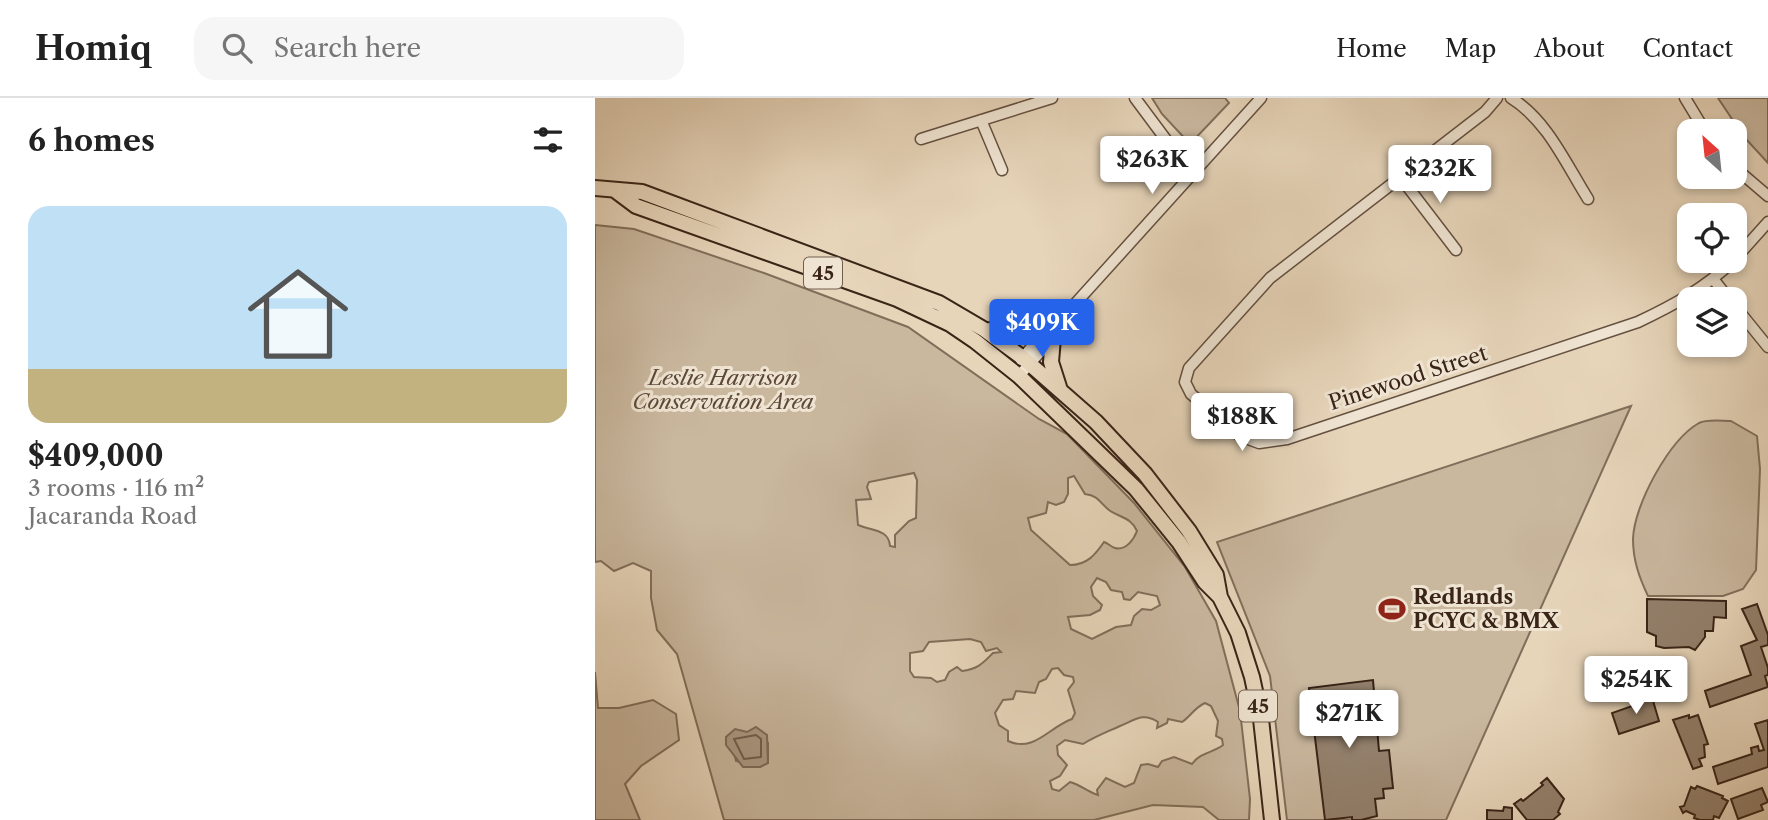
<!DOCTYPE html>
<html lang="en">
<head>
<meta charset="utf-8">
<style>
	:root { --surface:#fff; --page:#f6f6f6; --text:#222; --muted:#767676; --line:#e0e0e0; --accent:#2563eb }
	body { margin:0; font-family:"Libre Caslon Text",serif; background:var(--page); color:var(--text); height:100vh; display:flex; flex-direction:column; font-size:26px; white-space:nowrap }
	* { box-sizing:border-box; margin:0 }
	p { font-size:23px; color:var(--muted) }
	.icon { flex:none; width:38px; height:38px; fill:none; stroke:currentColor; stroke-width:2; stroke-linecap:round; stroke-linejoin:round }
	.map { position:relative; flex:1; overflow:hidden }
	.panel { display:flex; flex-direction:column; background:var(--surface); width:595px }
	.panel>* { flex:none }
	.needle { width:46px; rotate:333deg }
	.controls { position:absolute; left:1082px; top:21px; display:grid; gap:14px }
	.controls a { display:grid; place-items:center; width:70px; height:70px; border-radius:14px; background:var(--surface); box-shadow:0 4px 10px #0003; font-size:35px }
	.price { position:absolute; translate:-50% -60px; padding:0 16px; border-radius:7px; background:#fff; color:#222; font-size:23px; line-height:46px; filter:drop-shadow(0 2px 4px #0008) }
	.price::after { content:''; position:absolute; left:50%; top:42px; width:21px; height:16px; margin-left:-10px; background:inherit; clip-path:polygon(0 0,100% 0,50% 100%) }
	.price.on { background:var(--accent); color:#fff }
	ul { padding:0; list-style:none }
	li { display:grid; align-content:center; gap:14px; height:371px; padding:0 28px }
	li+li { border-top:2px solid var(--line) }
	li span { display:grid; place-items:center; height:217px; border-radius:21px; color:#555 }
	li>.icon { margin-inline-start:auto }
	span .icon { width:126px; height:126px; fill:#fffc; stroke-width:1 }
	li b { font-size:30px }
	h2 { display:flex; justify-content:space-between; align-items:center; height:84px; padding:0 28px; font-size:30px }
	header { display:flex; align-items:center; gap:42px; box-sizing:border-box; height:98px; padding:0 35px; background:var(--surface); border-bottom:2px solid var(--line) }
	header strong { font-size:33px }
	nav { display:flex; gap:38px; margin-inline-start:auto; font-size:24px }
	.search { width:490px; height:63px; background:var(--page); display:flex; align-items:center; gap:18px; box-sizing:border-box; padding:0 24px; border-radius:21px; color:var(--muted); font-size:26px }
	main { display:flex; flex:1; min-height:0 }
	.map>svg:first-child { display:block }
	.green { fill:#c9b79e; stroke:#816e5a; stroke-width:2; fill-rule:evenodd }
	.water { fill:#ac9983; stroke:#7e6a58; stroke-width:2 }
	.lines { fill:none; stroke-linecap:round; stroke-linejoin:round }
	.shore { stroke:#725e4d; stroke-width:2 }
	.building { fill:#93806c; stroke:#392417; stroke-width:2 }
	.minor-casing { stroke:#645040; stroke-width:13 }
	.primary-casing { stroke:#392417; stroke-width:18 }
	.minor { stroke:#efe4d2; stroke-width:10 }
	.primary { stroke:#e7d5ba; stroke-width:14 }
	.labels { text-anchor:middle; stroke-width:6; stroke-linejoin:round; paint-order:stroke }
	.shield { fill:#efe4d2; stroke:#705e4f; stroke-width:2 }
	.shield-label { font-size:19px; font-weight:bold; fill:#392417 }
	.park-label { font-size:21px; font-style:italic; fill:#5d4939; stroke:#efe4d2 }
	.street-label { font-size:21px; fill:#392417; stroke:#efe4d2 }
	.poi-label { font-size:21px; font-weight:bold; fill:#392417; stroke:#efe4d2; text-anchor:start }
</style>
</head>
<body>
<header>
<strong>Homiq</strong>
<div class="search"><svg class="icon" aria-label="search" viewBox="0 0 24 24"><circle cx="10" cy="10" r="6"/><path d="M15 15l6 6"/></svg>Search here</div>
<nav><a>Home</a><a>Map</a><a>About</a><a>Contact</a></nav>
</header>
<main>
<section class="panel">
<h2>6 homes<svg class="icon" aria-label="filters" viewBox="0 0 24 24"><path d="M4 7h16M4 17h16"/><circle cx="9" cy="7" r="2"/><circle cx="15" cy="17" r="2"/></svg></h2>
<ul>
<li><span style="background:linear-gradient(#bfe0f5 75%,#c2b280 0)"><svg class="icon" aria-label="home" viewBox="0 0 24 24"><path d="M3 11l9-7 9 7M6 9v11h12V9"/></svg></span><div><b>$409,000</b><p>3 rooms · 116 m²</p><p>Jacaranda Road</p></div></li>
</ul>
</section>
<div class="map">
<svg width="1173" height="722" viewBox="0 0 1173 722">
	<rect width="100%" height="100%" fill="#e7d5ba"/>
	<filter id="stains"><feTurbulence type="fractalNoise" baseFrequency=".00286" numOctaves="4"/><feColorMatrix values="0 0 0 0 .2 0 0 0 0 .09 0 0 0 0 .02 0 0 0 .5 -.17"/></filter>
	<radialGradient id="worn" r=".72"><stop offset=".6" stop-color="#630" stop-opacity="0"/><stop offset="1" stop-color="#630" stop-opacity=".3"/></radialGradient>
	<path class="green" d="M557,0h73l4,5 -39,41 -28,-30z
		M1123,0h50v65l-24,-26z
		M0,127l39,4 130,44 144,54 131,92 28,15 67,69 51,64 31,54 24,90 10,88 -1,21h-30l-16,-13 -50,-2 -59,15h-370l-47,-166 -20,-24 -6,-32v-27l-18,-8 -19,8 -13,-10 -6,1zM319,375l3,7 -1,38 -7,3 -14,14v12l-5,-1c-1,-17 -18,-15 -32,-21l-2,-25 15,-1 -4,-12 2,-5zM479,378l11,18c14,2 14,8 24,16 11,8 22,7 28,21 -3,8 -11,20 -22,17 -4,-1 -7,-5 -11,-6 -9,13 -17,23 -34,23l-39,-35 -3,-12 18,-5 2,-11 8,3 8,-3 4,-8v-16zM502,480l9,4 5,8 11,2 2,7 6,1 8,-8 19,4 3,9 -9,5 -9,-1 -8,7 -3,9 -15,2 -24,12 -21,-10 -3,-12 22,-2 10,-5 2,-5 -9,-9 -2,-9zM375,541l11,3 5,9 11,-3 4,4 -8,1c-10,10 -15,16 -31,18l-5,-4 -8,5 -4,8 -8,2 -6,-4 -17,-1 -4,-6v-18l13,-2 6,-9zM463,570l6,7 9,2 1,5 -6,8 7,23 -3,6c-23,8 -38,34 -64,22v-10l-9,-6 -4,-12 8,-13 10,-1 3,-8 19,2 4,-11 7,-3 6,-10zM610,605l6,3 7,15 -2,15 6,3 1,6c-10,8 -24,8 -31,19l-18,-7 -12,4 -4,6 -10,-3 -7,1 -7,18 -9,4 -19,-9 -9,12 1,5c-10,-3 -17,-10 -28,-13l-11,9 -7,-2 -2,-8 10,-5 7,-11 -9,-10 -1,-9 8,-6 18,4c13,-8 24,-12 37,-18 15,-6 23,-14 38,-4l-1,6 10,-5 1,-4 14,3c9,-6 12,-14 23,-19zM146,633l27,12v20l-8,4 -24,-6 -2,-8z
		M1036,308l-185,414h-159l-17,-144 -53,-134z
		M1136,323l26,15 3,33 -4,101 -13,19 -20,7h-75c-9,-19 -15,-36 -15,-57 1,-34 36,-99 66,-116 8,-4 23,-2 32,-2z
		M0,574l3,36h21l34,-8 23,14 3,26 -38,26 -16,18 15,36h-45z"/>
	<path class="water" d="M161,629l11,8 1,28 -8,4h-17l-17,-22v-8l9,-8 12,3z"/>
	<g class="lines">
		<path class="shore" d="M161,637l5,4v18l-17,2 -10,-20z"/>
	</g>
	<path class="building" d="M1052,501l79,2v17l-12,-1 -1,14h-8v6l-10,13 -6,-3 -25,1 -8,-2v-10l-9,-4z
		M1162,506l11,31v10l-7,2 7,21v7l-3,1 3,11 -58,20 -5,-16 46,-16 -10,-29 16,-6 -15,-31z
		M778,582l6,71 10,-1 4,38 -10,1 1,9 -9,1 2,17 -16,4h-9v-3l-27,3 -16,-132z
		M1056,596l8,27 -40,13 -7,-21 29,-10 -2,-5z
		M1094,617v3l9,-3 10,29 -4,1 1,12 -6,2 3,7 -9,3 -20,-49z
		M1173,622v47l-50,17 -5,-17 39,-13 -1,-6 7,-2 1,5 5,-1 -9,-26z
		M952,680l17,21 -6,13 2,2 -7,6h-26l-13,-16 7,-5 2,2 20,-16 -2,-2z
		M1102,688l26,10 -1,2 6,3 -9,17 -5,-2 -1,4h-13l-6,-2 1,-3 -9,-4 -3,2 -3,-6 4,-1 7,-19 4,2z
		M1167,690l6,14 -7,3 2,5 -25,9 -7,-20z
		M909,709l8,1v12h-25v-10l16,1z"/>
	<g class="lines">
		<g class="minor-casing">
			<path id="minor" d="M540,0l32,43 30,28
				M902,0l-12,14 -215,166 -81,90 -4,14 6,12 49,42 19,7 28,-4 351,-117c36,-17 67,-34 95,-61
				M916,0c36,22 55,66 77,101
				M1090,0l20,33
				M386,22l21,50
				M326,41l131,-41
				M1139,69l34,29
				M806,80l55,72
				M1139,162l34,-38
				M1119,182l15,19
				M1139,207l34,42
				M426,262l33,-40 11,-5 196,-217
				M424,278l44,-50 2,-11"/>
		</g>
		<g class="primary-casing">
			<path id="primary" d="M0,90l47,4 297,111 46,27 38,28 73,64 49,52 44,57 27,44 4,22 18,36 14,44 9,42 11,101
				M21,93l20,15 261,93 53,25 25,17 44,35 117,113 43,53 26,40 15,15
				M395,232c21,4 38,3 58,-4
				M458,240l-2,24 8,25"/>
		</g>
		<use href="#minor" class="minor"/>
		<use href="#primary" class="primary"/>
	</g>
	<defs>
		<g id="stadium-bare" transform="scale(2.1)"><path d="M0-5a6.5 5 0 1 0 0 10a6.5 5 0 1 0 0-10ZM-3.5-1.8h7v3.6h-7Z" fill="#8f2418" stroke="#efe4d2" stroke-width="2.5" paint-order="stroke"/></g>
	</defs>
	<g fill-rule="evenodd">
		<use href="#stadium-bare" x="797" y="511"/>
	</g>
	<g class="labels">
		<g class="shield">
			<rect x="209" y="159.5" width="38" height="31" rx="5"/>
			<rect x="644" y="592.5" width="38" height="31" rx="5"/>
		</g>
		<g class="shield-label">
			<text x="228" y="182">45</text>
			<text x="663" y="615">45</text>
		</g>
		<g class="park-label">
			<text x="128" y="287">Leslie Harrison<tspan x="128" dy="24">Conservation Area</tspan></text>
		</g>
		<g class="street-label">
			<text transform="translate(813 280) rotate(-18)" y="7">Pinewood Street</text>
		</g>
		<g class="poi-label">
			<text x="818" y="506">Redlands<tspan x="818" dy="24">PCYC &amp; BMX</tspan></text>
		</g>
	</g>
	<rect width="100%" height="100%" filter="url(#stains)"/>
	<rect width="100%" height="100%" fill="url(#worn)"/>
</svg>
<div class="controls">
<a><svg class="needle" viewBox="-14 -14 28 28"><path d="M0-13l5 13h-10z" fill="#e53935"/><path d="M0 13l5-13h-10z" fill="#767676"/></svg></a>
<a><svg class="icon" aria-label="locate" viewBox="0 0 24 24"><circle cx="12" cy="12" r="6"/><path d="M12 2v4M12 18v4M2 12h4M18 12h4"/></svg></a>
<a><svg class="icon" aria-label="layers" viewBox="0 0 24 24"><path d="M12 4l9 5-9 5-9-5zM3 14l9 5 9-5"/></svg></a>
</div>
<b class="price" style="left:557px;top:98px">$263K</b>
<b class="price" style="left:845px;top:107px">$232K</b>
<b class="price on" style="left:447px;top:261px">$409K</b>
<b class="price" style="left:647px;top:355px">$188K</b>
<b class="price" style="left:1041px;top:618px">$254K</b>
<b class="price" style="left:754px;top:652px">$271K</b>
</div>
</main>
</body>
</html>
